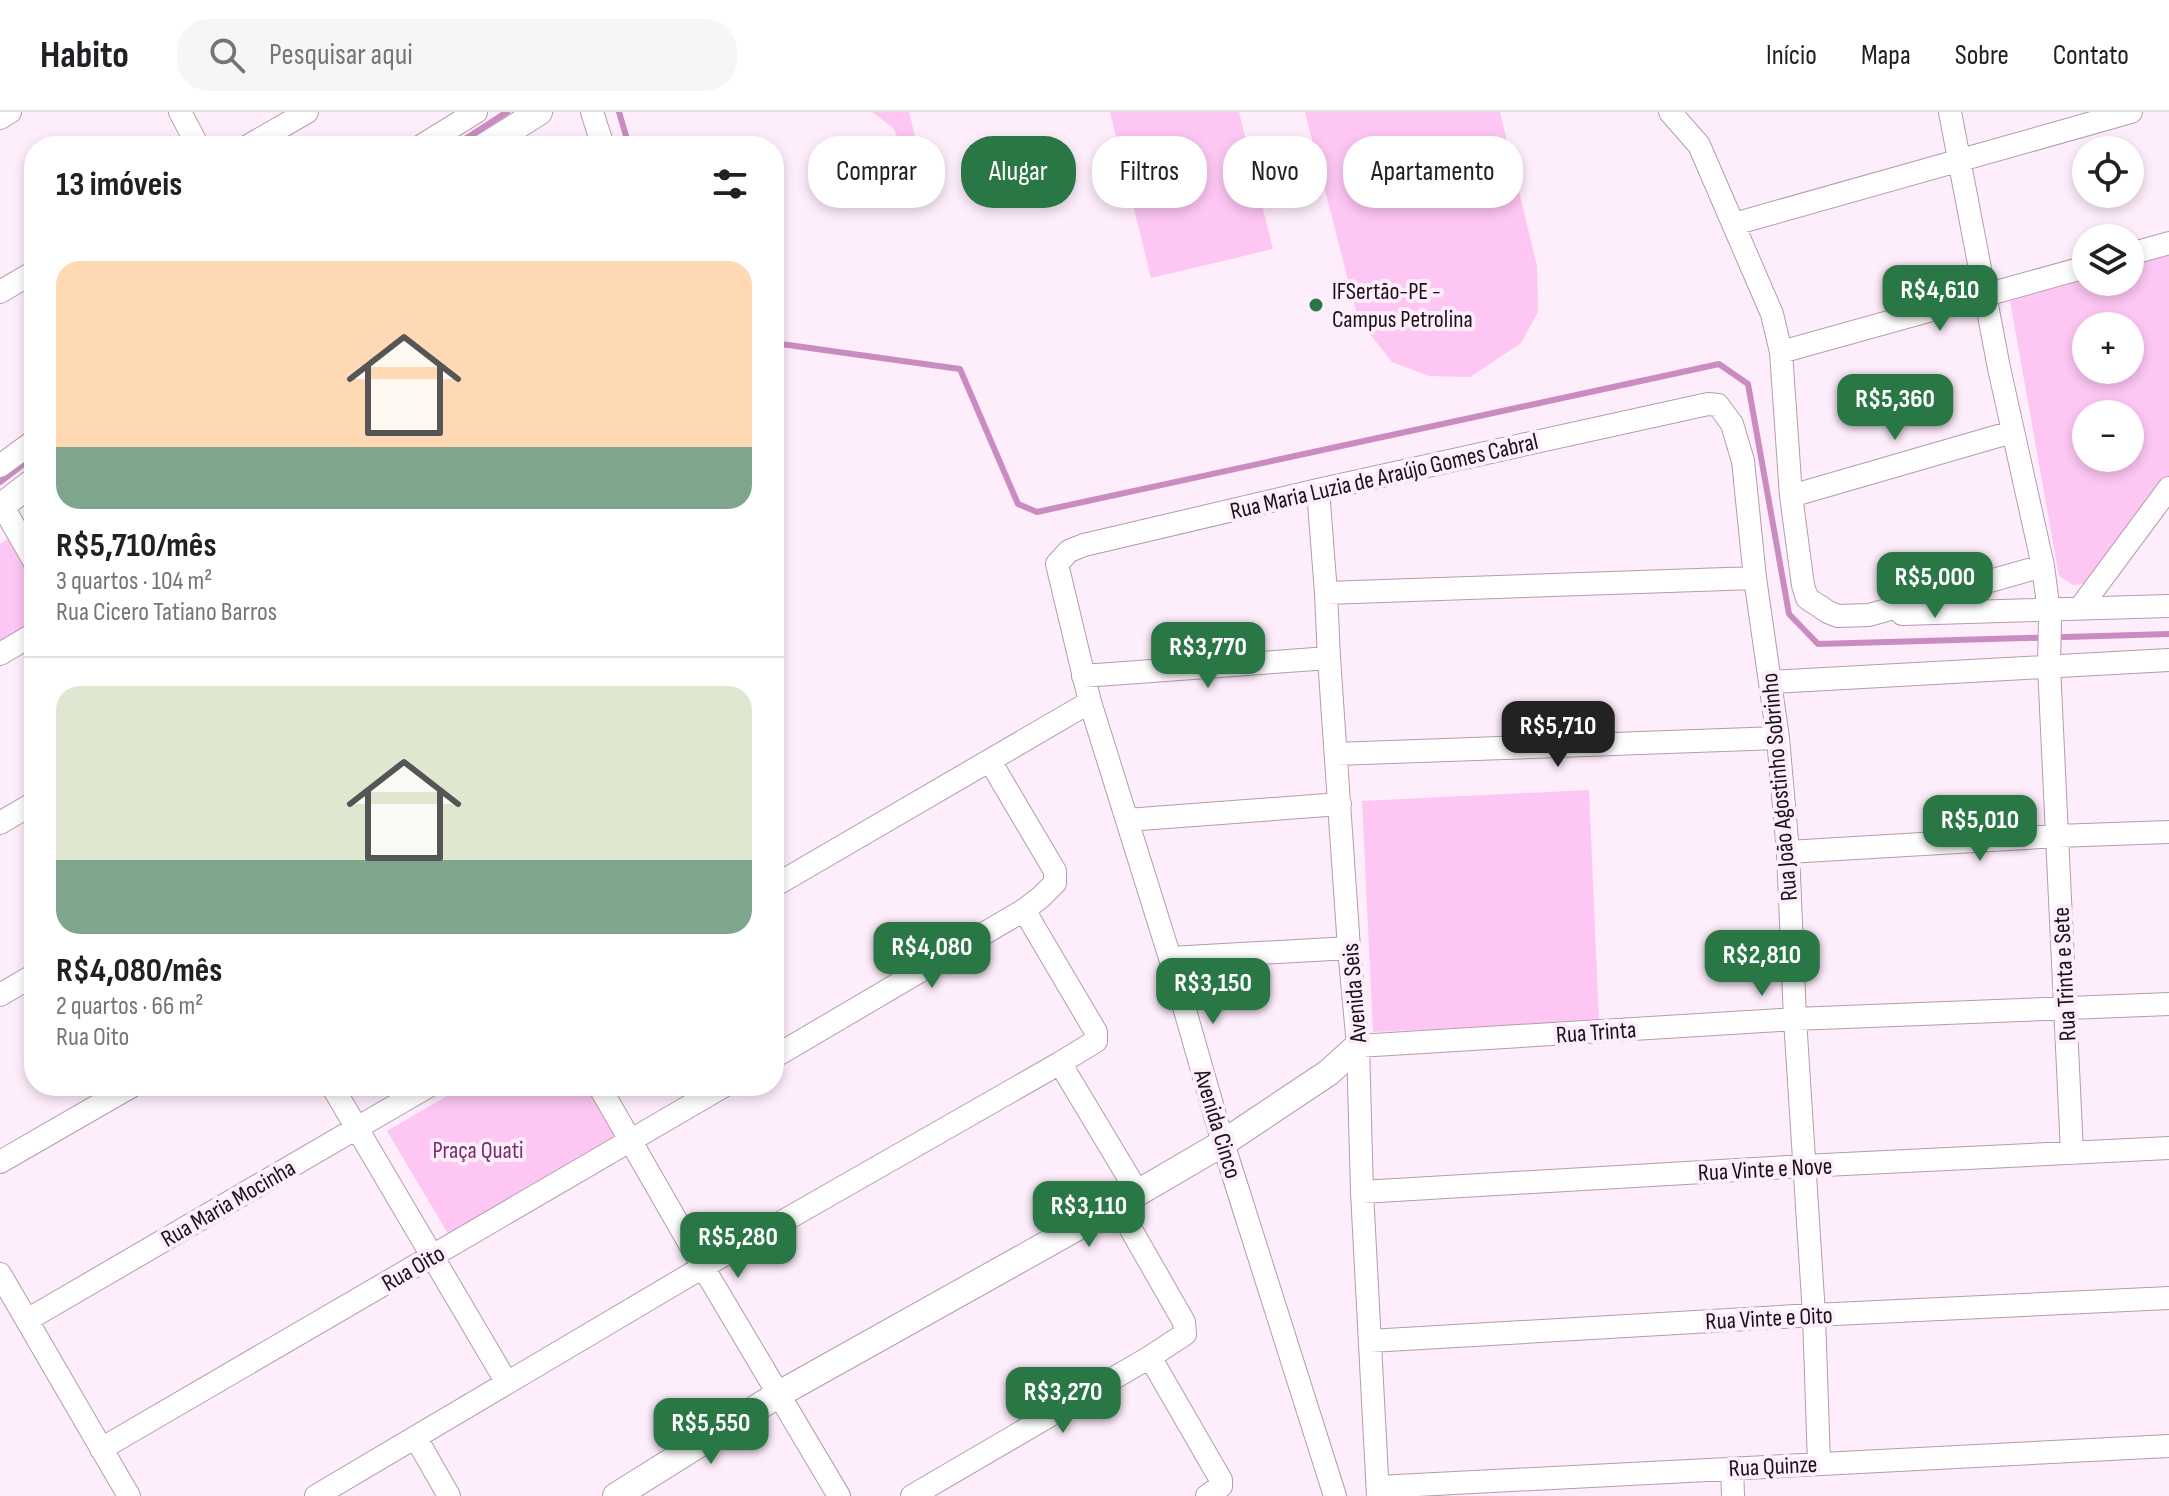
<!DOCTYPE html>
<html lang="pt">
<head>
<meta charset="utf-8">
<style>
	:root { --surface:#fff; --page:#f6f6f6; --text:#202124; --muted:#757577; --line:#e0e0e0; --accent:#2a7746 }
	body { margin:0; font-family:"Sofia Sans Condensed",sans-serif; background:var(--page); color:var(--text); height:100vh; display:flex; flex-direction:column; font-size:30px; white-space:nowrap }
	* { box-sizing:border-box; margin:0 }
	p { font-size:26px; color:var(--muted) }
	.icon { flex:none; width:44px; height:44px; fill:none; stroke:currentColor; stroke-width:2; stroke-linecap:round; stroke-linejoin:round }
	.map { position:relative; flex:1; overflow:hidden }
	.sheet { position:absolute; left:24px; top:24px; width:760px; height:960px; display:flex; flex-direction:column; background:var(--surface); border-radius:32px; box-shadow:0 4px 12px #0003 }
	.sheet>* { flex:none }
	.top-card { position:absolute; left:808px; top:24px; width:760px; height:72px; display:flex; gap:16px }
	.fabs { position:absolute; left:2072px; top:24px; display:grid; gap:16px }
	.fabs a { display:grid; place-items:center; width:72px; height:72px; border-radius:50%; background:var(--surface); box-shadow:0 4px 12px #0003; font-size:40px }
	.price { position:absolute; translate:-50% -68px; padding:0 18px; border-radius:16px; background:var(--accent); color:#fff; font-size:26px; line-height:52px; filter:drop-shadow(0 2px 4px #0008) }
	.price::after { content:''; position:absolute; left:50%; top:48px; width:24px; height:18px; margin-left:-12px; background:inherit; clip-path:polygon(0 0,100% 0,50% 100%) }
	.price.active { background:#222; color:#fff }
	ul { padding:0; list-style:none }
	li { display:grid; align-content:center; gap:16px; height:424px; padding:0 32px }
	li+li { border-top:2px solid var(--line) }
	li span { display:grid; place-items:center; height:248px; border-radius:24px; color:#555 }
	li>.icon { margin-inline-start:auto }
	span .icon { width:144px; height:144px; fill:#fffc; stroke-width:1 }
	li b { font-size:34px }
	h2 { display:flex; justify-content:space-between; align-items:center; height:96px; padding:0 32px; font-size:34px }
	.pill { padding:0 28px; border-radius:32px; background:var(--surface); box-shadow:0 4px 12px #0003; font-size:28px; line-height:72px }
	.pill.active { background:var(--accent); color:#fff }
	header { display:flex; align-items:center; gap:48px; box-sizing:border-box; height:112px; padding:0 40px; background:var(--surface); border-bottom:2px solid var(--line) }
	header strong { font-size:38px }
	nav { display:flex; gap:44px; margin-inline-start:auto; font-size:28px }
	.search { width:560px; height:72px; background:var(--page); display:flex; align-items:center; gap:20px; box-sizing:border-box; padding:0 28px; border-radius:32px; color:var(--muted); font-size:30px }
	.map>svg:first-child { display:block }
	.green { fill:#fdc6f3; fill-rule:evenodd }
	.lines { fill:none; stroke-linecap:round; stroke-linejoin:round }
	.stream { stroke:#ca8cc0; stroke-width:6 }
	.minor-casing { stroke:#b59bb0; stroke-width:24 }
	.tertiary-casing { stroke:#b59bb0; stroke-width:28 }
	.minor { stroke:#fff; stroke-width:22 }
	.tertiary { stroke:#fff; stroke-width:26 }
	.poi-dot { fill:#2a7746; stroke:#feedfb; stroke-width:3 }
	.labels { text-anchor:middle; stroke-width:8; stroke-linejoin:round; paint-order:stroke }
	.poi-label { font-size:24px; fill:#1a1119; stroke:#feedfb; text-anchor:start }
	.street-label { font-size:24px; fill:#1a1119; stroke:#feedfb }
	.park-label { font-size:24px; fill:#752d6d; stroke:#feedfb }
</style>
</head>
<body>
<header>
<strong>Habito</strong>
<div class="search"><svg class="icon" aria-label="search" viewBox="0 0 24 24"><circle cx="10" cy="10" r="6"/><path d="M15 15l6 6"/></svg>Pesquisar aqui</div>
<nav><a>Início</a><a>Mapa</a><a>Sobre</a><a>Contato</a></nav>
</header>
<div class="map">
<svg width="2169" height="1384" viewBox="0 0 2169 1384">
	<rect width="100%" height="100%" fill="#feedfb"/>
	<path class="green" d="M872,0h37l13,53 -9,2 -20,-39z
		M1110,0h129l34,137 -122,29z
		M1305,0h195l37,154 1,46 -17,31 -51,34 -41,-1 -37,-14 -34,-43z
		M2169,143v221l-77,107 -19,2 -14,-9 -49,-275 76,-22v3h44v-16zM2086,214h44v44h-44zM2086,302h44v44h-44z
		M9,426l25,47v42l-34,18v-101z
		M1589,678l10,232 -226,10 -11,-231z
		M464,974h134l29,48 -177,103 -63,-106z"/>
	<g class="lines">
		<path class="stream" d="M619,0l10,34
			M454,34l53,-34
			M774,231l186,26 58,135 19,8 682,-148 29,20 41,230 29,30 351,-10
			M0,370l34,-26"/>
		<g class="minor-casing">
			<path id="minor" d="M180,0l18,34
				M592,0l11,34
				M1670,0l29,33 73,169 9,38 10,144 12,89 4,13 21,14 10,4 31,-1 174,-49
				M1950,0l49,256 44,198 7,54 -1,46 23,487
				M0,6l10,-6
				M248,34l59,-34
				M421,34l55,-34
				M1734,112l397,-112
				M2130,142l39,-11
				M0,180l34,-20
				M1781,240l305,-85
				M0,354l34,-25
				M1318,378l8,103 3,65 20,290 9,98 4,146 16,304
				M1791,384l221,-64
				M2,393l32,56
				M1326,481l429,-15
				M2080,496l89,-120
				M1902,502l267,-8
				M0,542l34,-20
				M1083,564l246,-18
				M1771,570l398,-22
				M1336,642l442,-16
				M1127,708l213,-16
				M0,711l34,-20
				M1788,740l269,-16 112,-4
				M774,774l316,-184
				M1170,846l179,-10
				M0,883l34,-20
				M1358,934l437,-27 374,-15
				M774,945l250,-147 17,-13 14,-14v-12l-65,-110
				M1060,951l78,130
				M332,974l175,297
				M599,974l104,181 136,229
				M0,1050l132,-76
				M1362,1080l442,-26 365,-18
				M0,1162l129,222
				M27,1208l402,-234
				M1370,1229l444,-26 355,-17
				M1150,1245l71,123v6l-14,10
				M416,1326l33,58
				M101,1337l623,-363
				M1732,1356l1,28
				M1378,1375l791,-41
				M316,1384l387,-229 357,-204 36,-22v-9l-72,-122
				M912,1384l238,-139 35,-23 -1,-12 -67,-117
				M1335,1384l-112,-353 -53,-185 -80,-256 -33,-138 12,-13 15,-6 234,-55 390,-86 10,1 14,19 11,37 12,117 23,160 10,114 7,167 19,296 5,149"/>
		</g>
		<g class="tertiary-casing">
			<path id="tertiary" d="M485,34l54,-34
				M0,395l34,-26
				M616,1384l163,-102 338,-189 106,-62 105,-70 30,-27"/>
		</g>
		<use href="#minor" class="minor"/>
		<use href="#tertiary" class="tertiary"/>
	</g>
	<circle class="poi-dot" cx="1316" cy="193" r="8"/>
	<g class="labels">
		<g class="poi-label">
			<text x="1332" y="187">IFSertão-PE -<tspan x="1332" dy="28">Campus Petrolina</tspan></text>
		</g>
		<g class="street-label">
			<text transform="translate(1384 364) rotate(-13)" y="8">Rua Maria Luzia de Araújo Gomes Cabral</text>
			<text transform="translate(1779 675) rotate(-95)" y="8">Rua João Agostinho Sobrinho</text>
			<text transform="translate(2064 862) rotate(-93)" y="8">Rua Trinta e Sete</text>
			<text transform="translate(1354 881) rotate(-95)" y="8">Avenida Seis</text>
			<text transform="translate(1596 920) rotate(-4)" y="8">Rua Trinta</text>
			<text transform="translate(1218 1012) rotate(73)" y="8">Avenida Cinco</text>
			<text transform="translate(1765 1057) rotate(-3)" y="8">Rua Vinte e Nove</text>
			<text transform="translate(228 1091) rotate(-30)" y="8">Rua Maria Mocinha</text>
			<text transform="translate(413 1156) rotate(-30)" y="8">Rua Oito</text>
			<text transform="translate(1769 1206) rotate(-3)" y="8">Rua Vinte e Oito</text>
			<text transform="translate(1773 1354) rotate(-3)" y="8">Rua Quinze</text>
		</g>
		<g class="park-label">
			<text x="478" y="1046">Praça Quati</text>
		</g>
	</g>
</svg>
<div class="fabs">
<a><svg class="icon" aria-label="locate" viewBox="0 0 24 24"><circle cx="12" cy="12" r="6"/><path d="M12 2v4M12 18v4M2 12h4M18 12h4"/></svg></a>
<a><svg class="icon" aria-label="layers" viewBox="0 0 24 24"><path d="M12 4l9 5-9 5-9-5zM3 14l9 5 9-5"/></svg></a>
<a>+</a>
<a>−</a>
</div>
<b class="price" style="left:1940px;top:221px">R$4,610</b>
<b class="price" style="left:1895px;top:330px">R$5,360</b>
<b class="price" style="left:1935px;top:508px">R$5,000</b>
<b class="price" style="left:1208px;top:578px">R$3,770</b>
<b class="price active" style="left:1558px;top:657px">R$5,710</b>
<b class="price" style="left:1980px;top:751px">R$5,010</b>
<b class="price" style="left:932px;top:878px">R$4,080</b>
<b class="price" style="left:1762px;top:886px">R$2,810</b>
<b class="price" style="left:1213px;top:914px">R$3,150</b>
<b class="price" style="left:1089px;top:1137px">R$3,110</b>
<b class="price" style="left:738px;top:1168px">R$5,280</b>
<b class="price" style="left:1063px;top:1323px">R$3,270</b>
<b class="price" style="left:711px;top:1354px">R$5,550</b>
<div class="top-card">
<a class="pill">Comprar</a>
<a class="pill active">Alugar</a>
<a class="pill">Filtros</a>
<a class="pill">Novo</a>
<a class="pill">Apartamento</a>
</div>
<section class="sheet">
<h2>13 imóveis<svg class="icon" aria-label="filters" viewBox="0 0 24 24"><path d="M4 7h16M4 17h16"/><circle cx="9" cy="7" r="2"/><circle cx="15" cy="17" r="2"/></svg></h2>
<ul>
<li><span style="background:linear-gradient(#ffd9b3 75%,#7fa58c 0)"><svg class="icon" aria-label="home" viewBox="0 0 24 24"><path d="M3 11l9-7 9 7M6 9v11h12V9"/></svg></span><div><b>R$5,710/mês</b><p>3 quartos · 104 m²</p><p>Rua Cicero Tatiano Barros</p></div></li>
<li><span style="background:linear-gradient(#dfe7d0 70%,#7fa58c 0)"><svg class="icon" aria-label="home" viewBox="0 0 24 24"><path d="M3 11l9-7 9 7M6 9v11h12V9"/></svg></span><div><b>R$4,080/mês</b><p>2 quartos · 66 m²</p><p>Rua Oito</p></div></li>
</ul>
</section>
</div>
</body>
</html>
